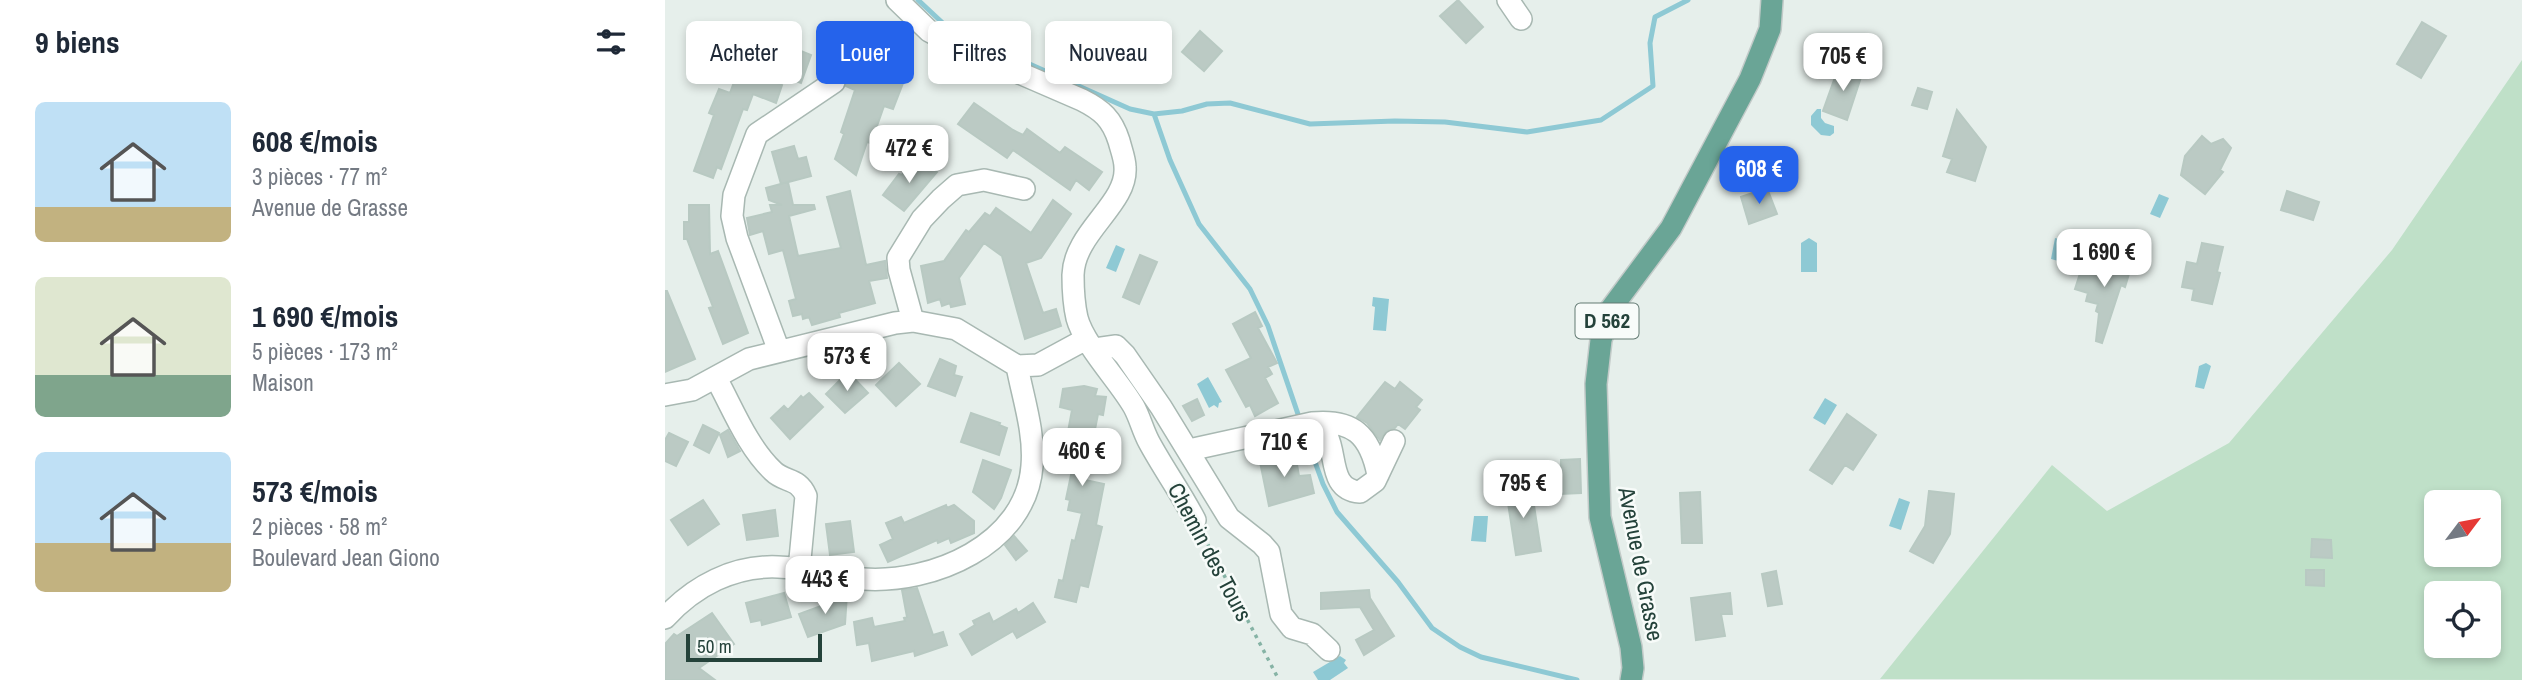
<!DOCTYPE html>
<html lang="fr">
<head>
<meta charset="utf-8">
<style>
	:root { --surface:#fff; --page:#f2f2f3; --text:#1f2937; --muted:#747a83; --accent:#2563eb }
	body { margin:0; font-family:"Archivo Narrow",sans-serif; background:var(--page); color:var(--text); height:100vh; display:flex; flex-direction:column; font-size:26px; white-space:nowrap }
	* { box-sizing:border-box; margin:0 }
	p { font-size:23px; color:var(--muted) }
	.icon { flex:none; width:38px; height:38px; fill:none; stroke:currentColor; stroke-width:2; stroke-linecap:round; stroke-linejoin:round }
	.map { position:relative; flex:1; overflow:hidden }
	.details { display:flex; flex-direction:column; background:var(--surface); width:665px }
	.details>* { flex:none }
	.top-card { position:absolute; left:21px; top:21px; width:665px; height:63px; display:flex; gap:14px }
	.needle { width:46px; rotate:58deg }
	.controls { position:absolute; left:1759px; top:490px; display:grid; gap:14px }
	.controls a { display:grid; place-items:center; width:77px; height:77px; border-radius:10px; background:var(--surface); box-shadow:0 4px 10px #0003; font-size:35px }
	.scale { position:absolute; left:21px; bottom:18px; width:136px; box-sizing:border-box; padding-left:7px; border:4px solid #24423a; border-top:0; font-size:19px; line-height:24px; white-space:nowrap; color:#24423a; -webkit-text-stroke:5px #f7fbf9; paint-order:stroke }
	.price { position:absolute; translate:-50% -60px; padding:0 16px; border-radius:14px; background:#fff; color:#222; font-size:23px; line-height:46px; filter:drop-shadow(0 2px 4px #0008) }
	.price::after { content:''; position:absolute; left:50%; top:42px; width:21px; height:16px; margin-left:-10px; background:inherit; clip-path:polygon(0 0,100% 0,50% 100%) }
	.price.current { background:var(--accent); color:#fff }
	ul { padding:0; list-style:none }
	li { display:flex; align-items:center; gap:21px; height:175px; padding:0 35px }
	li span { display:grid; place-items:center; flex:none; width:196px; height:140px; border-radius:10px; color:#555 }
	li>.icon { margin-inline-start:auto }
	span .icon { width:84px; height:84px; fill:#fffc; stroke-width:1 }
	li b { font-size:30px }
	h2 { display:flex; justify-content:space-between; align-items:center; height:84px; padding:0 35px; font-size:30px }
	.tag { padding:0 24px; border-radius:10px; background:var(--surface); box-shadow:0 4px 10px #0003; font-size:24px; line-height:63px }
	.tag.current { background:var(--accent); color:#fff }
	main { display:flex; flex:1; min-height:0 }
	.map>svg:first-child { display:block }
	.green { fill:#bfe0c8; fill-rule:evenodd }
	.water { fill:#8ec9d4 }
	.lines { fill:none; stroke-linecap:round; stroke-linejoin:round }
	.stream { stroke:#8ec9d4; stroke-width:5 }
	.building { fill:#bbcac4; stroke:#b8c9c2; stroke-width:2 }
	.minor-casing { stroke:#a8b8b2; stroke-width:24 }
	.major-casing { stroke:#c2cac8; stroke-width:24 }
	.path { stroke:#86b3a5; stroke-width:3.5; stroke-dasharray:3.5 5; stroke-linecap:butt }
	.minor { stroke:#fff; stroke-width:21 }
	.major { stroke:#6aa596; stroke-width:21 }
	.labels { text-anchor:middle; stroke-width:5; stroke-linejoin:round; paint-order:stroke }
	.shield { fill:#f7fbf9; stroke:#637a73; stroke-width:2 }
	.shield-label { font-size:21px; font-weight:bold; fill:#24423a }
	.street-label { font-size:23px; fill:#24423a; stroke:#f7fbf9 }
</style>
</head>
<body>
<main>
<section class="details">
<h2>9 biens<svg class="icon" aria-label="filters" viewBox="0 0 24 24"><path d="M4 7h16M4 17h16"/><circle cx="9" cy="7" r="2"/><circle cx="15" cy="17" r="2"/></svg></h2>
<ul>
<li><span style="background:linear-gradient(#bfe0f5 75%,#c2b280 0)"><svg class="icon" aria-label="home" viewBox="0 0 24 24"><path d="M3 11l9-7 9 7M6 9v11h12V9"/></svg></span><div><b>608 €/mois</b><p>3 pièces · 77 m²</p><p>Avenue de Grasse</p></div></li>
<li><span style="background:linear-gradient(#dfe7d0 70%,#7fa58c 0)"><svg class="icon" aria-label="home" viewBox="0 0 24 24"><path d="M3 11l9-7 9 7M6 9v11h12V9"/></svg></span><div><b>1 690 €/mois</b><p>5 pièces · 173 m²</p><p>Maison</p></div></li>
<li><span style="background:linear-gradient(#bfe0f5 65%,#c2b280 0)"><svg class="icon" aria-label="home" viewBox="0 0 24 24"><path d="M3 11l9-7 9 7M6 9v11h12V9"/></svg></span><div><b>573 €/mois</b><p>2 pièces · 58 m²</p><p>Boulevard Jean Giono</p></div></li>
</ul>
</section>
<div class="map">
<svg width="1857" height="680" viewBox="0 0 1857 680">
	<rect width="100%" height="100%" fill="#e6efeb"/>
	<path class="green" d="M1857,60v620l-642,-1 172,-214 55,46 122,-68 163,-193zM1771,502h53v53h-53zM1771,593h53v53h-53z"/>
	<path class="water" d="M1152,109h4v9l4,5 9,3v7l-4,3 -9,-1 -10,-10v-9z
		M1494,194l10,4 -9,20 -10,-4z
		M1144,238l8,5v29h-16v-29z
		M1390,238l11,3 -4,21 -11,-3z
		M451,245l9,4 -9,23 -10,-4z
		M708,297l16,2 -3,32 -13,-1 2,-23 -3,-1z
		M1541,363l5,3 -7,23 -9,-2 4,-21z
		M543,377l14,25 -3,1 -1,5 -4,-3 -5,3 -12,-24z
		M1160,398l12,7 -12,20 -12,-7z
		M1234,498l11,4 -9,28 -12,-4z
		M809,516h14l-2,26 -15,-1z
		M675,656l6,4 -2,3 4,5 -18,12h-12l-5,-8z"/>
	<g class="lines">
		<path class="stream" d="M253,0l29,27 183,82 24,5 28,-3 25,-7 23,-1 80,21 85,-3 50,1 82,10 74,-12 52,-34 -3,-43 5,-26 33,-17
			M489,114l16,46 29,64 51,65 18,37 32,94
			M638,429l20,55 14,28 61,70 34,46 28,19 21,10 96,23"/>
	</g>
	<path class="building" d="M793,0l25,27 -17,16 -26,-27z
		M1757,22l24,14 -25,42 -24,-14z
		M169,30l41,16 -3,8 33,13 -4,9 4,2 -12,31 -9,-3 -13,37 -4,-1 -11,33 -21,-16 9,-25 -3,-2 14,-42 -9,-4 -2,-12 2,-4 -24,-9z
		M535,31l22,20 -18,20 -22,-19z
		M121,45l25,10 -10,28 -26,-10z
		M1174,66l23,8 -15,46 -24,-9z
		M83,71l34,14 -6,18 -23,-9 -6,16 -4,-1 -22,60 -4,-2 -4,11 -19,-7 20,-56 -5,-2 10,-24 11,4 7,-19 9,3z
		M1253,88l14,4 -5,17 -15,-4z
		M309,103l39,27 10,5 4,-6 33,24 5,-6 37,25 -13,18 -13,-10 -6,10 -57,-40 -6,8 -49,-34z
		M1292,110l29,37 -11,34 -28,-9 5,-13 -9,-3z
		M1537,136l9,8 12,-5 8,9 -11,22 3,2 -18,22 -24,-19 4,-19z
		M129,146l4,13 8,-2 5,19 -30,8 -9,-32z
		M250,159l22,13 -33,39 -21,-16 16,-21 3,1z
		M123,182l5,23h21l1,4 -26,7 9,40 43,-8 -14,-51 23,-6 16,74 19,-4 2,17 -18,3 6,22 -36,10 1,4 -28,8 -3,-8 -6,2 -1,-5 -9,2 -4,-15 7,-2 -13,-49 -14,4 -6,-23 -13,4 -3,-17 25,-6 -2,-7h12l-13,-5 -3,-12z
		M1102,188l10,26 -28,10 -8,-27z
		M1622,191l32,11 -6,18 -32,-10z
		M388,200l18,14 -30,44 -15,5 17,50 13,-4 5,17 -36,13 -23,-83 -18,-13 -25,35 6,26 -14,3 -1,-4 -8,3 -2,-7 -12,4 -7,-37 23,-5 22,-31 3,2 16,-19 5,3 6,-8 35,25z
		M24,205h20l1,49 8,-3 30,82 -25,11 -14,-36 4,-1 -26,-68h-3v-17h5z
		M1537,243l21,4 -6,25 3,1 -8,31 -20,-4 2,-11 -12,-2 5,-25 10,2z
		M475,255l17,7 -18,42 -16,-7z
		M1444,256l23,8 -7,23 -4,-2 -19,58 -6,-2 3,-28 -3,-2 2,-7 -12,-3 2,-8 -13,-4 8,-25 21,7z
		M0,291h2l28,68 -30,13z
		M590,312l7,14 -4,2 19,35 -9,4 4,7 -7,4 13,25 -23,13 -5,-11 -4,2 -20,-37 25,-12 -18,-34z
		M275,359l16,7 -2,9 8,2 -7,19 -27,-10z
		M234,363l21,21 -24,22 -20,-21z
		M183,372l20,21 -23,20 -19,-19z
		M720,382l10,7 5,-7 22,18 -6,7 4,3 -15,19 -7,-5 -3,4 -9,3 -6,9 -13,-17 -10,-6z
		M419,386l13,3 -2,7 11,1 -3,18 -5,-1 -13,66 19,4 -8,41 6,2 -14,60 -8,-2 -4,17 -21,-5 4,-17 4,1 9,-41 3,1 7,-28 -14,-3 2,-10 -4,-1 9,-43 -15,-3 3,-16h4l5,-27 -12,-3 3,-18z
		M144,393l14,14 -33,32 -19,-21 13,-12 4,4 13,-14 2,2z
		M532,399l7,16 -12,6 -9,-15z
		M306,413l29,10 -1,2 8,3 -8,27 -38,-13z
		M1182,414l29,21 -23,35 -8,-5 -13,19 -22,-14z
		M38,425l16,8 -10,20 -15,-8z
		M63,430l12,21 -12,6 -8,-22z
		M4,433l19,9 -12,24 -11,-5v-21z
		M620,451l2,10 9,-2 3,17 11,-1 4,18 -45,13 -10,-49z
		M915,459l1,34 -21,1 1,-34z
		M318,460l28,10 -10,28 -7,11 -21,-17z
		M866,486l10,65 -25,4 -10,-65z
		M1264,491l25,3 -4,40 -17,29 -23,-12 15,-25z
		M1035,492l2,51h-20l-2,-50z
		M38,500l16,24 -31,21 -17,-25z
		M281,505l1,3 7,-3 20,16v12l-23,10 -2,-5 -11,5 -1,-3 -49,22 -8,-17 13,-6 -7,-16 15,-6 3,6z
		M110,510l3,26 -31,4 -4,-25z
		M185,521l4,31 -24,3 -4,-31z
		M349,536l13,15 -11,9 -11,-15z
		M1647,539l19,1 1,18 -21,-1z
		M1641,570h18v16l-18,-1z
		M1111,571l6,33 -14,2 -6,-32z
		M252,588l16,47 10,-3 4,13 -32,11 -1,-5 -42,10 -3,-18 -12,2 -3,-23 18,-4 2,9 31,-6 -1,-3 3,-1 -5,-27z
		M704,590l1,8 24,38 -30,19 -8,-15 18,-10 -14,-23 -39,2v-16z
		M119,593l7,24 -29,8 -1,-5 -10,2 -5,-19z
		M1065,593l2,21h-11l4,22 -29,4 -5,-42z
		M182,594l-2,30 -37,13 -9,-23 25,-9v-6z
		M368,603l12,19 -28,16 -4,-7 -41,24 -12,-21 15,-9 -2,-4 16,-8 4,9 23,-13 2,4z
		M47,613l22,31 -35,24 16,12h-50l1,-37 8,-9 3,2z"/>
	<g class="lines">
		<g class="minor-casing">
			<path id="minor" d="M232,0l32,31 28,15 125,54c20,10 30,19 37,41 2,8 6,18 6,26 3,37 -51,65 -52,108 0,13 1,30 4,43 7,27 43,64 57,89 6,11 9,24 15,35 14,26 32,51 46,78
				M843,0l13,19
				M248,321l-14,-51 -1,-12 24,-39 19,-20 16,-14 27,-5 40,9
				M430,349l21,-3 9,9 36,52 68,111 33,26 7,8 12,62 11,14 20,6 17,16
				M114,351l-42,-113 -5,-22 2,-21 23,-61 77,-52
				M51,378c17,31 31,68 57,93 12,12 25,6 33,25l-7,74
				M0,395l27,-5 57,-31 146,-36 18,-2 43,8 61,37 21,-1 48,-26
				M647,423c41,-4 58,12 66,52
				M524,450l123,-27c33,10 8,66 48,69l15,-11 19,-40
				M0,618c29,-32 69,-53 113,-51 29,1 56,10 85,12 69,5 163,-34 169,-113 3,-33 -9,-68 -15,-100"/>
		</g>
		<g class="major-casing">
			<path id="major" d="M966,680l2,-12 -2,-21 -31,-130 -4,-133 5,-44 9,-30 61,-82 79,-149 20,-50 2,-29"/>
		</g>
		<path class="path" d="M539,537l75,143"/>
		<use href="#minor" class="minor"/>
		<use href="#major" class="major"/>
	</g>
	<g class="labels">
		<rect class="shield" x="910.5" y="303.5" width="63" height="35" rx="5"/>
		<g class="shield-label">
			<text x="942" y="328">D 562</text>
		</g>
		<g class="street-label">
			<text transform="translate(545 552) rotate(62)" y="8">Chemin des Tours</text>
			<text transform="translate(976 564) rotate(79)" y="8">Avenue de Grasse</text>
		</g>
	</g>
</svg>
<div class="controls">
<a><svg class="needle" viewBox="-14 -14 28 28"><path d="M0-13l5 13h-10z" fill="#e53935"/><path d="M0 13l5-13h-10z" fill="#747a83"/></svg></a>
<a><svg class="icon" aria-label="locate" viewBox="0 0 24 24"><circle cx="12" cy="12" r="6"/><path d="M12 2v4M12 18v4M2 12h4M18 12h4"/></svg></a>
</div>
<div class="scale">50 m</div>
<b class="price" style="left:1178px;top:93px">705 €</b>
<b class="price" style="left:244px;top:185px">472 €</b>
<b class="price current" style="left:1094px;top:206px">608 €</b>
<b class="price" style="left:1439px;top:289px">1 690 €</b>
<b class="price" style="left:182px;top:393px">573 €</b>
<b class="price" style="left:619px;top:479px">710 €</b>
<b class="price" style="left:417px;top:488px">460 €</b>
<b class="price" style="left:858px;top:520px">795 €</b>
<b class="price" style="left:160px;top:616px">443 €</b>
<div class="top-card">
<a class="tag">Acheter</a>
<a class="tag current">Louer</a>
<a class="tag">Filtres</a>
<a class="tag">Nouveau</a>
</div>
</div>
</main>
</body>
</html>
